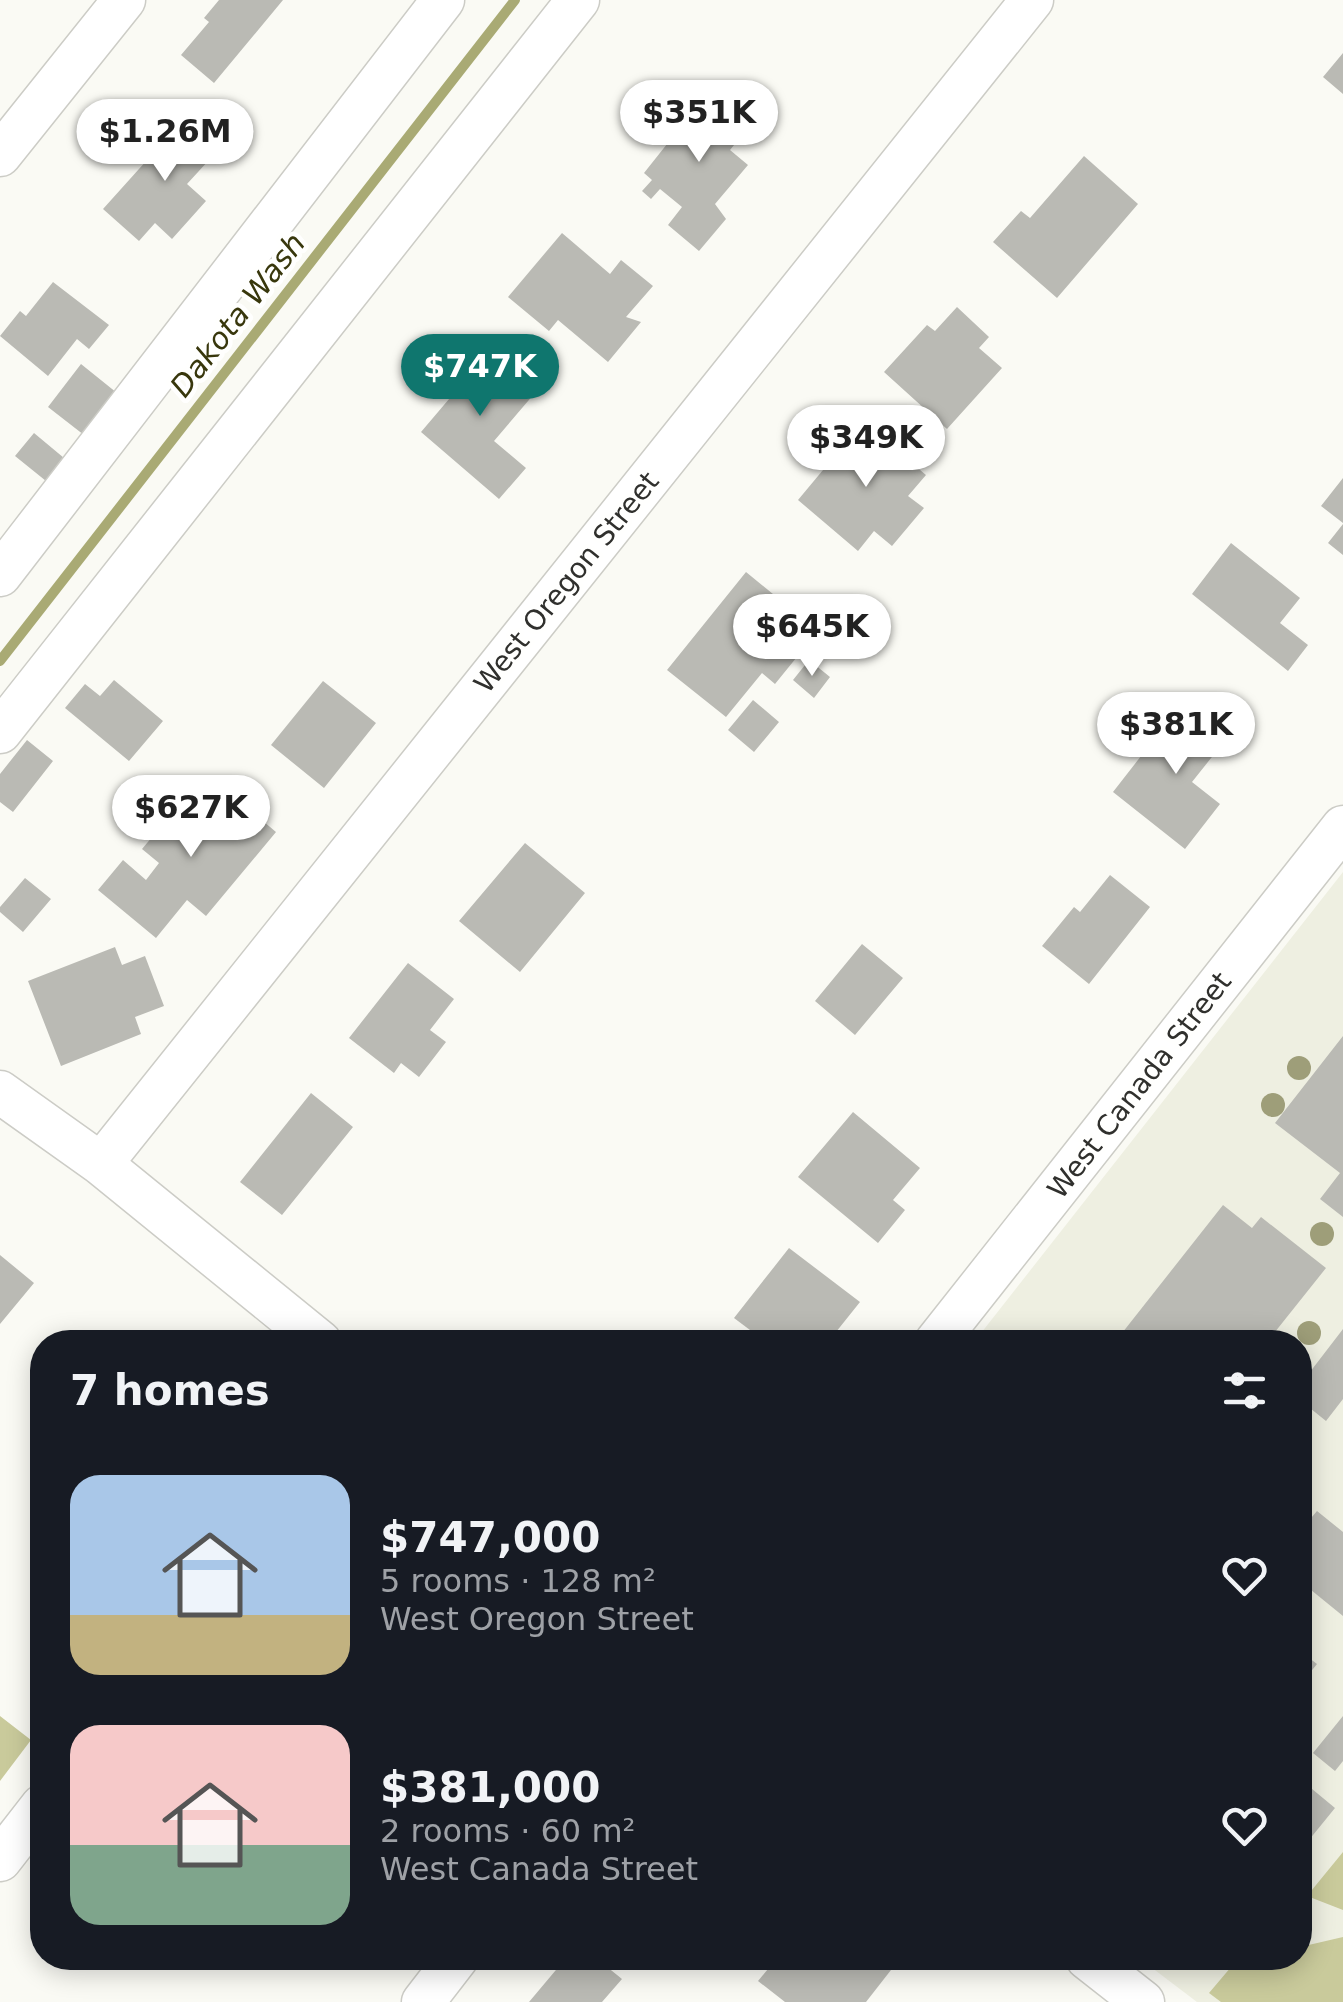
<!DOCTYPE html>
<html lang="en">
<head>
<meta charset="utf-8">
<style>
	:root { --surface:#171b24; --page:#242831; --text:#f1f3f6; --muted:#9ea1a6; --accent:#0f766e }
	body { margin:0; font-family:"DejaVu Sans",sans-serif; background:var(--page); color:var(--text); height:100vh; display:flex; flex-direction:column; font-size:38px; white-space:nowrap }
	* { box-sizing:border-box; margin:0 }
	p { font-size:32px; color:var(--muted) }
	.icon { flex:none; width:55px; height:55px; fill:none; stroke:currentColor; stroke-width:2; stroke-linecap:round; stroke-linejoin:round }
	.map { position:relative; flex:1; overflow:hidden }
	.drawer { position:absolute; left:30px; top:1330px; width:1282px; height:640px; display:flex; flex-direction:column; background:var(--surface); border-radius:40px; box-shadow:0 5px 25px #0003 }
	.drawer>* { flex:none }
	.price { position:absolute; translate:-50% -85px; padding:0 22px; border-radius:35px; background:#fff; color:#222; font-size:32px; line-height:65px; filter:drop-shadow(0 2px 5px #0008) }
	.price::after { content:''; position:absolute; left:50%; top:60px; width:30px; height:22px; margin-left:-15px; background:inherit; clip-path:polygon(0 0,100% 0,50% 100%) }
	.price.current { background:var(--accent); color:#fff }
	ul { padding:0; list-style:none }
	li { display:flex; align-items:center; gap:30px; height:250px; padding:0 40px }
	li span { display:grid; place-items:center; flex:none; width:280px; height:200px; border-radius:30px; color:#555 }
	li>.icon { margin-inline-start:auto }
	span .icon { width:120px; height:120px; fill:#fffc; stroke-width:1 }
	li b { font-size:42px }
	h2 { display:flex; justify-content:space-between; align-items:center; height:120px; padding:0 40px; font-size:42px }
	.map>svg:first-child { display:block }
	.built { fill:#eeefe1 }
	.green { fill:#c9ca9b }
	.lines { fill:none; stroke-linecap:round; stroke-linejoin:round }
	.stream { stroke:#a9aa74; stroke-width:10 }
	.building { fill:#babab4 }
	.minor-casing { stroke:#ccccc6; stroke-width:45 }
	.minor { stroke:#fff; stroke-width:42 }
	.tree { fill:#9e9e79 }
	.labels { text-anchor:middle; stroke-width:9; stroke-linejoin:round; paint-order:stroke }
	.street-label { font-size:28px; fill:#30302d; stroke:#fffffe }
	.water-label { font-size:30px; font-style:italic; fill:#38370c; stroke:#fffffe }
</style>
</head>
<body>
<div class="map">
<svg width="1343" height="2002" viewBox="0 0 1343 2002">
	<rect width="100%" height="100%" fill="#fafaf4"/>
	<path class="built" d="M1343,872v1130h-146l-58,-44h161v-616h-326z"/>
	<path class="green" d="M0,1716l31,24 -31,41z
		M1343,1852v58l-36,-14z
		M1343,1937v65h-122l-12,-9 28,-33 13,-2h50v-11z"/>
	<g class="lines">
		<path class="stream" d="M0,661l515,-661"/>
	</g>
	<path class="building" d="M219,0h64l-69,83 -33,-28 28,-33 -5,-4z
		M1343,53v41l-20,-17z
		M702,85l49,39 -21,26 18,15 -33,39 11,15 -27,32 -31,-26 14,-18 -22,-18 -9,10 -9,-8 10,-11 -8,-7 27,-34 -8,-7z
		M192,110l23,21 -17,19 11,10 -22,24 19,17 -34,38 -17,-16 -16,18 -36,-32z
		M1084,156l54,48 -81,94 -64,-56 28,-31 9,7z
		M562,233l48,41 11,-14 32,26 -27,31 15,5 -33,40 -50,-42 -9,11 -41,-34z
		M53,282l56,43 -20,24 -12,-10 -29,37 -48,-40 20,-25 6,5z
		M957,307l32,30 -10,11 23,20 -55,61 -63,-57 43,-47 8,6z
		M473,342l61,52 -40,47 32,27 -27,31 -78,-67 34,-40 -15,-13z
		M81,364l36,29 -33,42 -36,-28z
		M863,422l63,53 -18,21 16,12 -32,38 -18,-15 -16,20 -60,-51z
		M34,433l30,25 -18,23 -31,-25z
		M1343,478v45l-22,-17z
		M1343,524v31l-15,-12z
		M1231,543l69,55 -20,25 28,22 -20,26 -96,-77z
		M746,572l72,59 -43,53 -13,-11 -36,44 -59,-47z
		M809,660l21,17 -16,21 -21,-18z
		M114,680l49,41 -34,40 -64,-53 20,-24 15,12z
		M323,681l53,42 -52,65 -53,-43z
		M753,700l26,22 -25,30 -26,-22z
		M1196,705l35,28 -39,49 28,22 -35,45 -72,-57 53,-68 9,8z
		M27,740l26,21 -40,51 -13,-10v-28z
		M214,780l62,52 -70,84 -19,-16 -31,38 -58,-48 25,-30 23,20 13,-17 -17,-14 36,-43 9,7z
		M525,843l60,50 -65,79 -61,-51z
		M1110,875l40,32 -61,77 -47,-38 32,-39 6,5z
		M25,878l26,21 -28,33 -23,-20v-5z
		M862,944l41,34 -48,57 -40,-34z
		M115,947l7,18 23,-9 19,50 -29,11 6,17 -80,32 -33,-85z
		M408,963l46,36 -24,31 16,12 -27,35 -18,-14 -7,10 -45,-35z
		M1343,1036v181l-23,-18 20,-26 -65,-50z
		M311,1093l42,34 -71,88 -42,-33z
		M853,1112l67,56 -27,32 12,10 -27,33 -80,-66z
		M1223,1205l29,23 9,-11 65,51 -59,74h-152z
		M789,1248l71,54 -32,40h-62l-32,-24z
		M0,1255l34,28 -34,41z
		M1343,1329v70l-17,22 -26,-21v-15z
		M1317,1511l26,21v84l-43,-35v-50z
		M1300,1651l17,13 -17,21z
		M1343,1716v45l-8,10 -22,-18z
		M1300,1779l35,29 -35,43z
		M566,1958h30l26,21 -20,23h-73z
		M777,1958h66l7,5 5,-5h20l16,12 -25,32h-81l-27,-21z"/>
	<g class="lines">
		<g class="minor-casing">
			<path id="minor" d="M0,155l124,-155
				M0,575l443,-575
				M0,732l578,-732
				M0,1092l101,72 219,178
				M101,1164l931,-1164
				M936,1342l407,-515
				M0,1860l42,-54
				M1087,1958l56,44
				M423,2002l34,-44"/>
		</g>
		<use href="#minor" class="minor"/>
	</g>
	<g class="tree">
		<circle cx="1299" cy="1068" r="12"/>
		<circle cx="1273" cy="1105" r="12"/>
		<circle cx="1322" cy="1234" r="12"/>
		<circle cx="1309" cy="1333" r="12"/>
	</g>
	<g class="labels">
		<g class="street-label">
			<text transform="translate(566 582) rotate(-51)" y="10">West Oregon Street</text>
			<text transform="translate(1139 1085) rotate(-52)" y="10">West Canada Street</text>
		</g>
		<g class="water-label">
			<text transform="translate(238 315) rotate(-52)" y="10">Dakota Wash</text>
		</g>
	</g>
</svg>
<b class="price" style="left:699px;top:165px">$351K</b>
<b class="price" style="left:165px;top:184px">$1.26M</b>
<b class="price current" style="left:480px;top:419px">$747K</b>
<b class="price" style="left:866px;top:490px">$349K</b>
<b class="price" style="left:812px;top:679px">$645K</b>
<b class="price" style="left:1176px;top:777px">$381K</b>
<b class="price" style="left:191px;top:860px">$627K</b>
<section class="drawer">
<h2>7 homes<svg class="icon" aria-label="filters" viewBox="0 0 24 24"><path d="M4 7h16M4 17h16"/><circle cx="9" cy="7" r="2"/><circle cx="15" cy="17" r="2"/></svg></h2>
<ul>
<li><span style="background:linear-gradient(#a9c7e8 70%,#c2b280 0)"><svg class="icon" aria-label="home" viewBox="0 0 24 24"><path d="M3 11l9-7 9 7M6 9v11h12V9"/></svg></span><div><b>$747,000</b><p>5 rooms · 128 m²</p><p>West Oregon Street</p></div><svg class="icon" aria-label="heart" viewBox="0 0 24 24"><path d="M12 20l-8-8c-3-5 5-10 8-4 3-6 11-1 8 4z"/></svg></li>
<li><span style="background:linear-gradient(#f6c9c9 60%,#7fa58c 0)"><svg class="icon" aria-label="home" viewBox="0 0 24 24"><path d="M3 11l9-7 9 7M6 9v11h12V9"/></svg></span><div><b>$381,000</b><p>2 rooms · 60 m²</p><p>West Canada Street</p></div><svg class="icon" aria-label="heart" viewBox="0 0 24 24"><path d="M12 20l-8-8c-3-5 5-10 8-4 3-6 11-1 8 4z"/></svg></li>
</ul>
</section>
</div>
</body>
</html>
